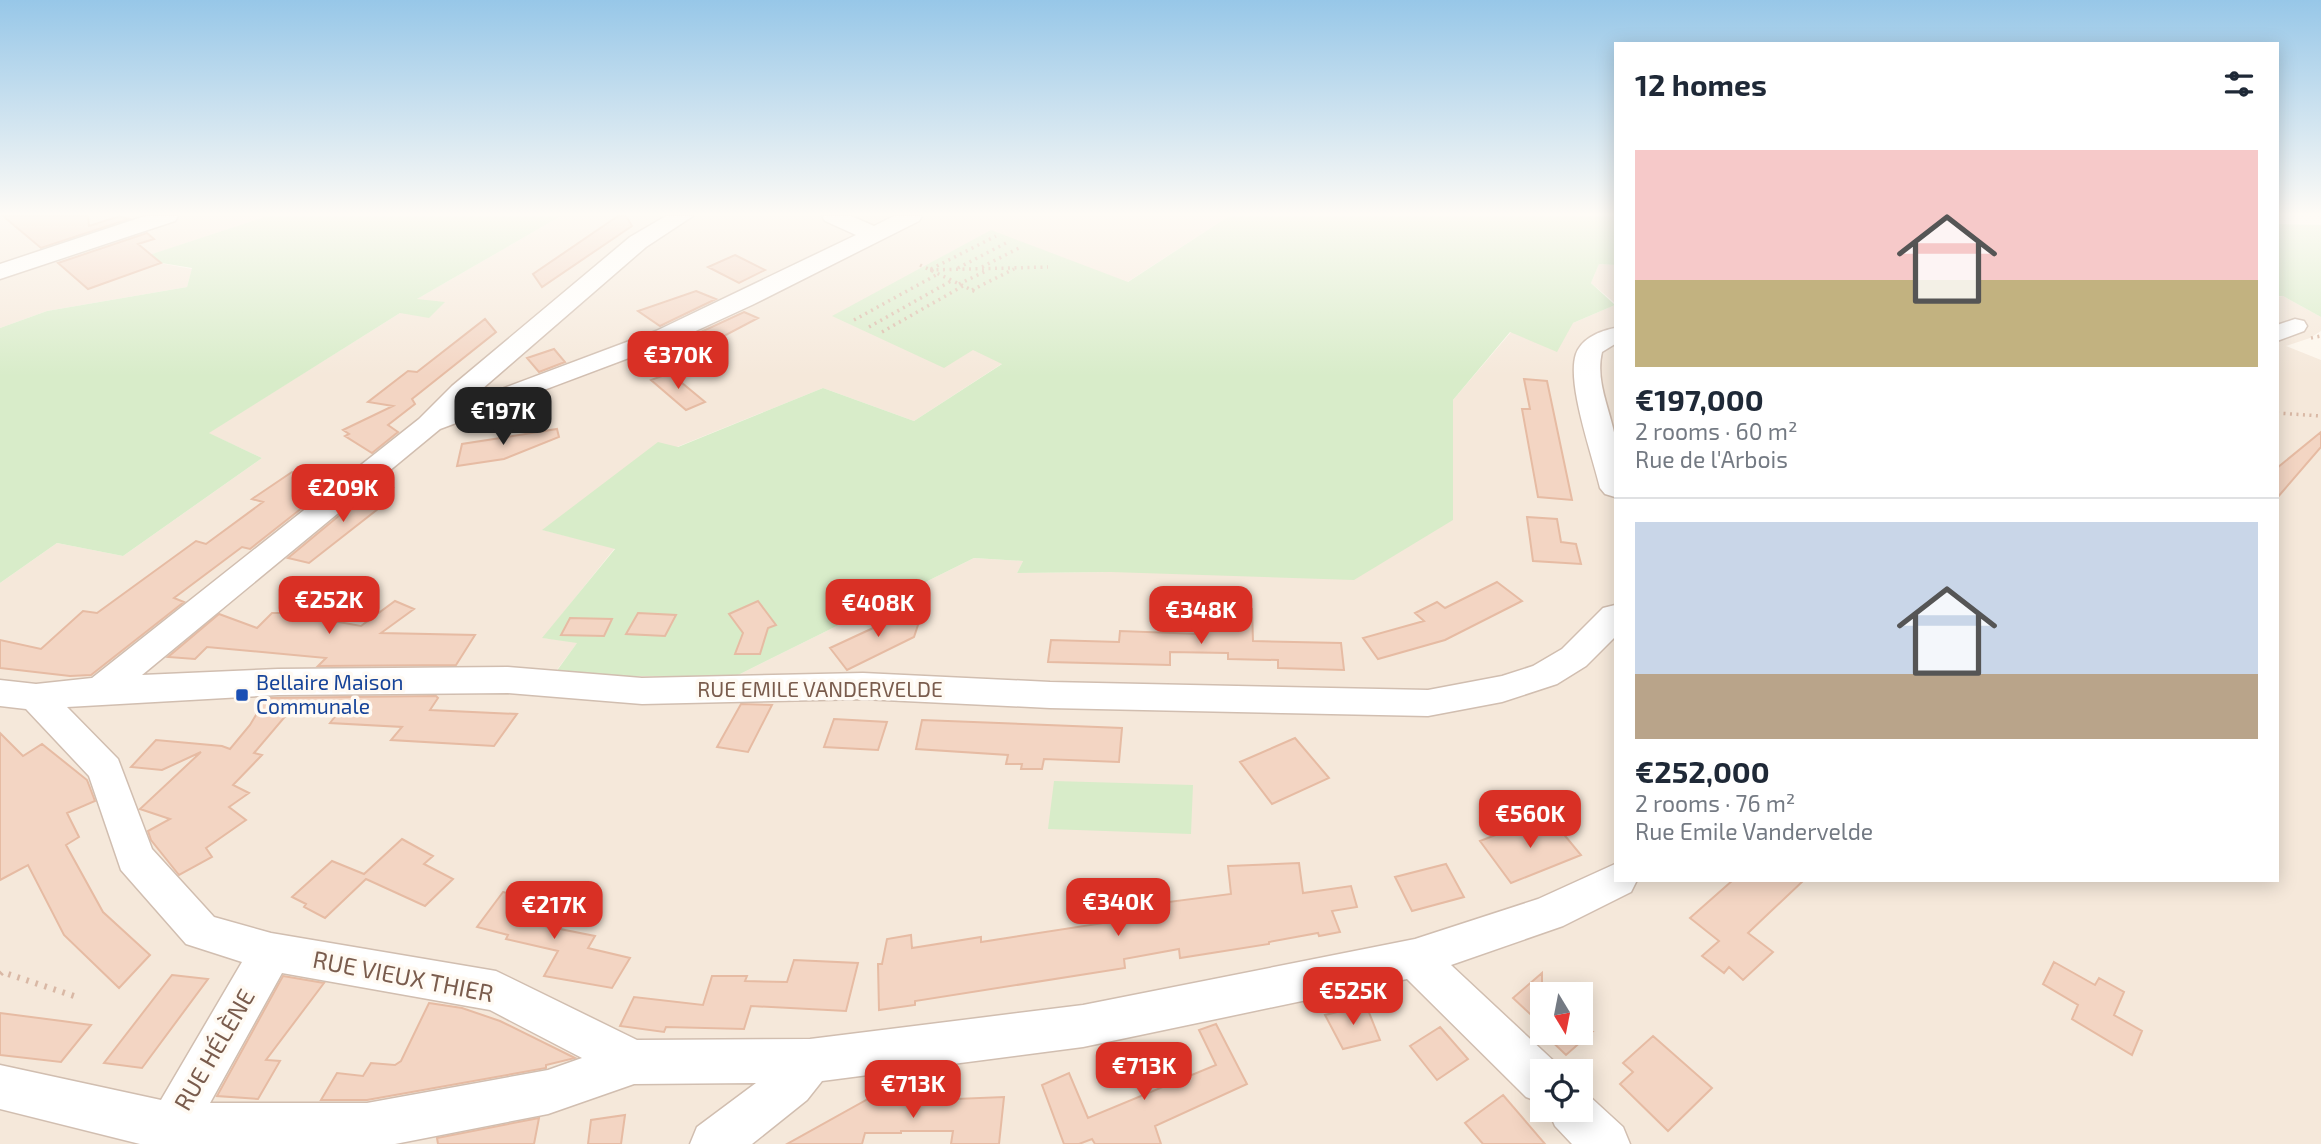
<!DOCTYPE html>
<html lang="en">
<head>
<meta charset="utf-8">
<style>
	:root { --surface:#fff; --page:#f6f6f7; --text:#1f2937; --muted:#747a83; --line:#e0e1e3; --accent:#d93025 }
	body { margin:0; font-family:"Exo 2",sans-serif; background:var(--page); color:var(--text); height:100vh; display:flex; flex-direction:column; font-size:26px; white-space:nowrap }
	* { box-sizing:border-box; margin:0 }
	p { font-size:23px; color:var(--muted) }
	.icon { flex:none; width:38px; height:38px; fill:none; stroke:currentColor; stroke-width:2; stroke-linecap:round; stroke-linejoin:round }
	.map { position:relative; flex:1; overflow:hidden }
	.drawer { position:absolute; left:1614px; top:42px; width:665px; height:840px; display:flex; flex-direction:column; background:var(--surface); border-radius:0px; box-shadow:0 4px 18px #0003 }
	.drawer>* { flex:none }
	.needle { width:46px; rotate:170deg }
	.tools { position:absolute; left:1530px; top:982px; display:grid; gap:14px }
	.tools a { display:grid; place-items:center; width:63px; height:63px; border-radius:0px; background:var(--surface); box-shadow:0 4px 18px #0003; font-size:35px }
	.price { position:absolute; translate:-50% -60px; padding:0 16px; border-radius:14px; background:var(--accent); color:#fff; font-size:23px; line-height:46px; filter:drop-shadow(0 2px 4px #0008) }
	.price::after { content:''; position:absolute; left:50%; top:42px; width:21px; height:16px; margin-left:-10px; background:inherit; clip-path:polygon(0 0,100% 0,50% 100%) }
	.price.selected { background:#222; color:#fff }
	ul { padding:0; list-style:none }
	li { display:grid; align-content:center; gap:14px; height:371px; padding:0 21px }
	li+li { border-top:2px solid var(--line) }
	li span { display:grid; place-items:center; height:217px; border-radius:0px; color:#555 }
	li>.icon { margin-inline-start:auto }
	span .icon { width:126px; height:126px; fill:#fffc; stroke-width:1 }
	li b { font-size:30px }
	h2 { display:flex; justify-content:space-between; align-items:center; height:84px; padding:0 21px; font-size:30px }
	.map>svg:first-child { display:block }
	.residential { fill:#f5e8da; fill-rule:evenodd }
	.green { fill:#d8ecc9 }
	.building { fill:#f3d5c3; stroke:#e6bba3; stroke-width:2 }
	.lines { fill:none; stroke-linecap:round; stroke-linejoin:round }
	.minor-casing { stroke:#d1beb0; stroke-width:3 }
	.path-far1 { stroke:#d9b8a5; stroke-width:3.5; stroke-dasharray:2 4.5; stroke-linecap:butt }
	.path { stroke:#d9b8a5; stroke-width:6; stroke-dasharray:2.5 7; stroke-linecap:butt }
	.minor { fill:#fff; fill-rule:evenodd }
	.transit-dot { fill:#1a4fb4; stroke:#fffaf3; stroke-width:2.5 }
	.labels { text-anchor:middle; stroke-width:7; stroke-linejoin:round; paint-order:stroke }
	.transit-label { font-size:21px; fill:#164399; stroke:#fffaf3; text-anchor:start }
	.street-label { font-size:21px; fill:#7a5c4d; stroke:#fffaf3 }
	.near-street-label { font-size:24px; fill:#7a5c4d; stroke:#fffaf3 }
</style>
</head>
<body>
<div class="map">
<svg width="2321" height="1144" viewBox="0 0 2321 1144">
	<rect width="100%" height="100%" fill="#fdf6ec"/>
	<path class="residential" d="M0,216h267l-129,43 54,10 -5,18 -140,24 -47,17z
		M561,216h668l-315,205 -91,-33 -146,59 -134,83 72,18 -72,90 35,4 -25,33 183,1 238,-118 49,3 -6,12 94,-1 342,-52v-120l58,-68 62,-9 42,-18v575h662v-583l6,-1 38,21v14l-11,7 -24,8 35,14v784h-2321v-561l57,-40 66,13 139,-98 -54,-25 192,-120 15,-13zM1542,994h38v38h-38zM1542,1071h38v39h-38z
		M1599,264l16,1v38l-24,-20z"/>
	<path class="green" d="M267,216h294l-144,83 28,3 -16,16 -29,-5 -191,120 53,25 -139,98 -66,-13 -57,40v-255l47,-17 140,-24 5,-19 -55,-9z
		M1229,216h386v49l-16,-1 -8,19 24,22 -42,18 -16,29 -47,-20 -57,68v120l-99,60 -243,-8 -94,1 6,-12 -49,-3 -238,118h-183l24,-33 -35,-5 73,-89 -73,-19 116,-88 20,5 145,-59 91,33 88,-57 -29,-14 -29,18 -112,-52 159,-86 137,52z
		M2277,224l44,1v92l-38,-21h-6z
		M1054,781l139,4 -2,49 -143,-5z"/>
	<path class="building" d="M3,216h85l1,10 31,-10 9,3 -88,29z
		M618,216h8l6,10 -90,61 -9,-13z
		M147,233l7,6 -16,5 23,19 -73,26 -30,-26z
		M735,255l30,15 -26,13 -31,-16z
		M696,291l20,8 -56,27 -22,-15z
		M744,312l14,6 -34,18 -21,-5z
		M485,319l11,13 -84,67 3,5 -27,21 10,7 -26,21 -27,-17 4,-2 -6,-4 50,-24 -25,-4 40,-31 9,1z
		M554,349l11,13 -26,10 -12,-14z
		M670,373l35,29 -19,8 -35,-30z
		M1524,379l23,2 25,119 -34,-3 -16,-88h8z
		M557,429l2,8 -55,22 -47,7 5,-22z
		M2321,432v15l-44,51v-30z
		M292,472l48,6 -90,71 -8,-2 -68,51 10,4 -93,73 -21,1 -70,-8v-28l41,9 42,-38 14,2 99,-72 10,3 57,-42 -11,-3z
		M376,485l17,3 -9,8 8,2 -83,65 -21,-5z
		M1527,517l30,2 4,23 15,2 5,20 -48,-3z
		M316,578l28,4 -33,35 50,9 34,-25 19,8 -33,24 94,2 -19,30 -138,1 8,-8 -119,-11 -12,12 -27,-2 51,-43 38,14 15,-15h8z
		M1497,582l25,19 -77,39 -67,19 -15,-21 61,-17 -9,-8 22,-11 8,6z
		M758,601l18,24 -8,3 -8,26h-25l8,-21 -14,-19z
		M925,604l-11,33 -67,33 -17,-22z
		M1213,609h39l1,32 88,2 3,27 -66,-2v-8l-50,-1v-6l-58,-1v13l-122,-3 3,-22 68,2 1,-11 80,3v-4h13z
		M638,613l38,2 -11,21 -39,-2z
		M570,618l42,1 -8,17 -43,-1z
		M436,696l2,2 -8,12 87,4 -23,32 -103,-6 11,-13 -72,-4 7,-9 -49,-1 -34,40 8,2 -29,30 16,8 -20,14 17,13 -40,28 6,9 -33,18 -28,-35 -3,-9 22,-12 -30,-10 61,-57 -39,18 -31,-3 25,-27 66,6 8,3 20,-24 16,-27z
		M741,704l31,1 -24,47 -31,-5z
		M834,719l53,3 -9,28 -54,-3z
		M922,720l200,8 -3,34 -75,-3 -2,10h-21l1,-5h-16l2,-9 -92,-6z
		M0,733l23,23 19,-12 45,36 8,21 -28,12 12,24 -13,8 37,67 47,43 -31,33 -55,-53 -36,-70 -28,15z
		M1295,738l34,40 -57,26 -32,-42z
		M1552,820l29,35 -70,28 -31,-42 39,-15 5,6z
		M402,839l31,17 -9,8 29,15 -28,27 -59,-27 -41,39 -21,-11 2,-3 -14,-7 40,-36 32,13z
		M1299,863l4,30 48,-7 6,21 -25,4 8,21 -21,4 -1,-3 -49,9v2l-89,14 -1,-9 -55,10 1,9 -210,33v4l-36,5 -1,-46h4l5,-25 24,-4 1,13 69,-11v5l168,-26 -5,-21 22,-4 3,11 62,-8 -3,-28z
		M1446,864l18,33 -52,14 -17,-34z
		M1733,880h71l-56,53 25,19 -30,28 -14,-13 -5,6 -22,-17 17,-15 -29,-23z
		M503,892l52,12 -15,21 55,11 -7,12 42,10 -18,30 -68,-12 14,-25 -52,-12 2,-4 -31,-8z
		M794,960l64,3 -12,48 -95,-5 -7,23 -78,-2 -2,5 -44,-6 14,-29 69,8 9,-29h35l-2,5 42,1z
		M2054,962l41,23 4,-7 25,14 -10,23 28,16 -10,24 -60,-36 6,-14 -35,-21z
		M1542,973v52l-29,-27z
		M172,975l36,4 -66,89 -38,-5z
		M283,976l41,7 -58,77 14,1 -22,38 -41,-3z
		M429,1003l33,5 38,13 75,37 -29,7v3l-179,32h-46l16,-27 26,3 8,-13 24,2 6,-4z
		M1366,1005l14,35 -37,9 -18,-34z
		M0,1013l62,8 29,4 -30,37 -61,-7z
		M1216,1024l31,60 -92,42 6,18h-66l-3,-5 -13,5h-15l-22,-59 27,-12 19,45 128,-53 -17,-35z
		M1440,1027l28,32 -31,21 -27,-34z
		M1542,1032h50l-26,23z
		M1653,1036l59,52 -44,43 -48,-47 13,-12 -10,-9z
		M907,1093l-1,8 98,-4 -5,47h-48l2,-13h-52v2h-36l-3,11h-75l90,-50z
		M1503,1095l42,49h-62l-18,-21z
		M625,1115l-4,29h-33l3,-24z
		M539,1118l-5,26h-96l-1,-6z"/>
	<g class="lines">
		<g class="minor-casing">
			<path id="minor" d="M145,216h33l-3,5 -175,58v-15z
				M666,216h27l-47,31 -179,155 189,-71 200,-96 -31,-14 -3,-5h29l23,10 20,-10h28l-3,5 -167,84 -78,36 -234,88 -298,246 136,-6 230,-2 134,11 221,-5 187,9 378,8 74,-14 31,-10 29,-17 41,-41 12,-3v32l-29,29 -29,18 -55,18 -74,14 -378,-8 -187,-9 -221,5 -134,-11 -230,2 -211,12 51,52 34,90 62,68 57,16 225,38 141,69 173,-1 273,-34 332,-66 123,-40 77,-35v16h22l-6,12 -68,34 -112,39 107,100 3,6h-19v32l-16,-6 -119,-118 -324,68 -261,34 -15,19 -55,44h-62l7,-17 59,-44 -122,1 -86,30 -153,30h-255l-140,-35v-44l161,35 81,-138 -56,-18 -65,-74 -32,-94 -63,-67 -26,-3v-26l36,4 56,-6 327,-259 33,-33 178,-149zM282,973l208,37 92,48 -34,12 -181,33h-157z
				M2295,319l9,2 3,5 -3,5 -27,10v-16z
				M1615,328v16l-13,8c-7,29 8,57 13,85 3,19 1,42 0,60l-10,-3 -5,-6c-7,-31 -34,-105 -24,-134 6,-16 24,-23 39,-26z
				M1580,1091l7,3 36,33 7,17h-58l-17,-18 -7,-16h32z"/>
		</g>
		<path class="path-far1" d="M920,265l58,28
			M982,267l37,-19
			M958,268l48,-25
			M931,269l65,-33
			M930,270l118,-3
			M959,284l29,-14
			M972,290l42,-21
			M854,320l84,-46
			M869,327l82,-46
			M882,332l81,-46
			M2311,338l10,-2
			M2277,413l44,3"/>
		<path class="path" d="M0,974l2,-2 78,26"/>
		<use href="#minor" class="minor"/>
	</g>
	<linearGradient id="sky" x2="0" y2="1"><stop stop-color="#97c7e8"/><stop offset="0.57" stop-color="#fefbf6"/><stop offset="1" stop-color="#fefbf6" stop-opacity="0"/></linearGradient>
	<rect width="2321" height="376" fill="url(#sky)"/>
	<rect class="transit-dot" x="235" y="688" width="14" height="14" rx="3.5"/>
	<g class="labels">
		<g class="transit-label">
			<text x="256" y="690">Bellaire Maison<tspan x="256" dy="24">Communale</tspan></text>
		</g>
		<g class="street-label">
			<text x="820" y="697">RUE EMILE VANDERVELDE</text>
		</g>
		<g class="near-street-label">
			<text transform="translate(403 977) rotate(11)" y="8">RUE VIEUX THIER</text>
			<text transform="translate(215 1050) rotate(-60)" y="8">RUE HÉLÈNE</text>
		</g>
	</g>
</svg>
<div class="tools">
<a><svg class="needle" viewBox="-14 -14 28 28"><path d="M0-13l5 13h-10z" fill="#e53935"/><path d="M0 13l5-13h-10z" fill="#747a83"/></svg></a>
<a><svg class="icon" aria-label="locate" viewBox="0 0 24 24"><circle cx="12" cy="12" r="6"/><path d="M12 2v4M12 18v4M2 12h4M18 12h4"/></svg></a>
</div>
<b class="price" style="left:678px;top:391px">€370K</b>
<b class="price selected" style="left:503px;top:447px">€197K</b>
<b class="price" style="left:343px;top:524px">€209K</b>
<b class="price" style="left:329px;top:636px">€252K</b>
<b class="price" style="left:878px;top:639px">€408K</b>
<b class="price" style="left:1201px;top:646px">€348K</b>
<b class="price" style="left:1530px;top:850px">€560K</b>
<b class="price" style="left:1118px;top:938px">€340K</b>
<b class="price" style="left:554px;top:941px">€217K</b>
<b class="price" style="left:1353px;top:1027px">€525K</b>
<b class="price" style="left:1144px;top:1102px">€713K</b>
<b class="price" style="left:913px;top:1120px">€713K</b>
<section class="drawer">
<h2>12 homes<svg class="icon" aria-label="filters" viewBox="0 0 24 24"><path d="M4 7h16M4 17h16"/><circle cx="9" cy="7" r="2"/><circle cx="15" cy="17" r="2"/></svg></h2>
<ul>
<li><span style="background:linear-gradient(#f6c9c9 60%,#c2b280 0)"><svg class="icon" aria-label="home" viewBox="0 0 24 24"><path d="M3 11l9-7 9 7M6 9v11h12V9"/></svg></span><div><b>€197,000</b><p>2 rooms · 60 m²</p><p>Rue de l'Arbois</p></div></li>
<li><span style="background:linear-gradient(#c9d6e8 70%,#b9a48a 0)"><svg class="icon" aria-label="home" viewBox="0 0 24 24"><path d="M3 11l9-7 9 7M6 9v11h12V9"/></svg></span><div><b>€252,000</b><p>2 rooms · 76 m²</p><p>Rue Emile Vandervelde</p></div></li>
</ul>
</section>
</div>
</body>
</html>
